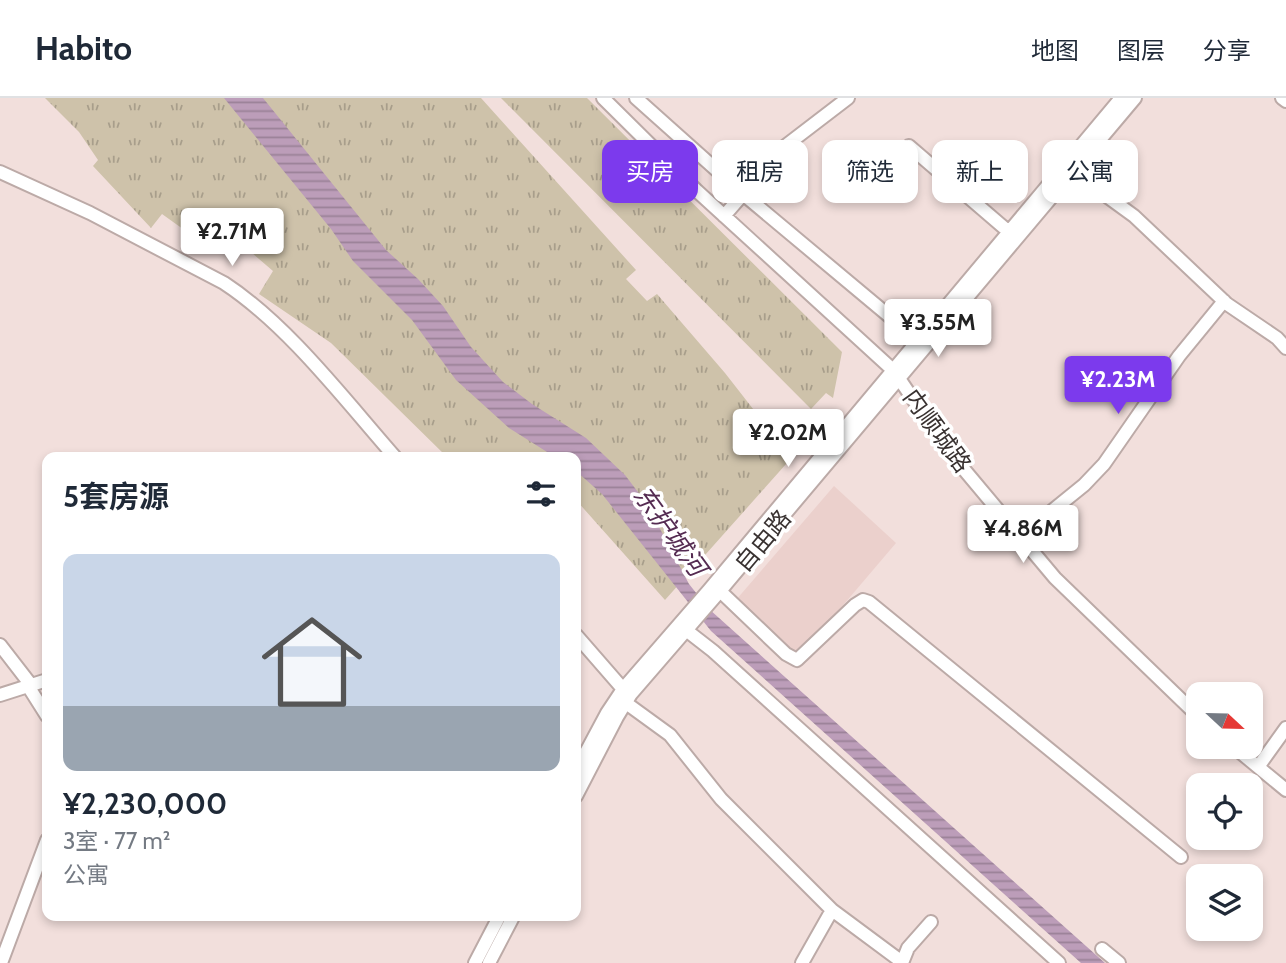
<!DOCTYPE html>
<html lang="zh">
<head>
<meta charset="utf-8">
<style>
	:root { --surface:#fff; --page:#f2f2f3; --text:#1f2937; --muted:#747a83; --line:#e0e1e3; --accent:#7c3aed }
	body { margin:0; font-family:Cabin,"Noto Sans SC",sans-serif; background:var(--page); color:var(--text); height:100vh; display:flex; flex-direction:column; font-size:26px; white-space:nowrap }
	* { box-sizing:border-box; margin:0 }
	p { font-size:23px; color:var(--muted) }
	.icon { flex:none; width:38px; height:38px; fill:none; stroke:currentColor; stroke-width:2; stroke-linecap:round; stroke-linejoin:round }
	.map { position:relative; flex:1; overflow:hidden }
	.panel { position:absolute; left:42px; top:354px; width:539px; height:469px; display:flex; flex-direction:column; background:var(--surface); border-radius:14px; box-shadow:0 4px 10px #0003 }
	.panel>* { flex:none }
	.guide { position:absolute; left:602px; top:42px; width:578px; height:63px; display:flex; gap:14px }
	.needle { width:46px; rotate:112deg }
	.controls { position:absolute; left:1186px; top:584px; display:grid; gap:14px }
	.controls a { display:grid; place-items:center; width:77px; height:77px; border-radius:14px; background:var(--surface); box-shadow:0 4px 10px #0003; font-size:35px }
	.price { position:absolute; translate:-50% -60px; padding:0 16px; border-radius:7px; background:#fff; color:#222; font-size:23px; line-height:46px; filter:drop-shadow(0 2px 4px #0008) }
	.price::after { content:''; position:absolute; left:50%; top:42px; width:21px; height:16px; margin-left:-10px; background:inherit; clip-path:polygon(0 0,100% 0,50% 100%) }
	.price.on { background:var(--accent); color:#fff }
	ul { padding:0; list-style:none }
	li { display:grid; align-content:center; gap:14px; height:371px; padding:0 21px }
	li+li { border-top:2px solid var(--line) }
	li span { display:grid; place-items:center; height:217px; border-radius:14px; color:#555 }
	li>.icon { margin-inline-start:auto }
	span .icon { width:126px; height:126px; fill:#fffc; stroke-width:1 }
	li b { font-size:30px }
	h2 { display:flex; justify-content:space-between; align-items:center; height:84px; padding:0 21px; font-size:30px }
	.pill { padding:0 24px; border-radius:14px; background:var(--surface); box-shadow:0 4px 10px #0003; font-size:24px; line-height:63px }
	.pill.on { background:var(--accent); color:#fff }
	header { display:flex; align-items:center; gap:42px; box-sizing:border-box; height:98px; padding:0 35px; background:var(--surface); border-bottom:2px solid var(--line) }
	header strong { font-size:33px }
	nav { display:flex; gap:38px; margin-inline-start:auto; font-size:24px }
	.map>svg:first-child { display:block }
	.built { fill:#ebd0cc }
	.park { fill:url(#park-tufts) }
	.water { fill:url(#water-rules) }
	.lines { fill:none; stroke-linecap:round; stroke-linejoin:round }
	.minor-casing { stroke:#bcaaa7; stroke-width:16 }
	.minor { stroke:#fff; stroke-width:12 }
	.labels { text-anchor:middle; stroke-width:7; stroke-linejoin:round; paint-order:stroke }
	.street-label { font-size:24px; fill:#393231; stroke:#fff }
	.water-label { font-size:26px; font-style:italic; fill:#552c52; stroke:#fff }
</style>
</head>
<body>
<header>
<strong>Habito</strong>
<nav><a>地图</a><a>图层</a><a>分享</a></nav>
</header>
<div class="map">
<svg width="1286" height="865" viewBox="0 0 1286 865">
	<defs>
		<pattern id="park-tufts" width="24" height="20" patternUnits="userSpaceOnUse" patternTransform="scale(1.75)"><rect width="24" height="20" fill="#cec2aa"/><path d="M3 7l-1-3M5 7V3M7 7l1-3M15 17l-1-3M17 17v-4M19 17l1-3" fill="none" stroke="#a89e8b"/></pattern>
		<pattern id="water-rules" width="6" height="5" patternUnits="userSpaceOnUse" patternTransform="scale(1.75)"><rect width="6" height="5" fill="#bc9db9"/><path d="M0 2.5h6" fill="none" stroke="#9a8197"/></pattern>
	</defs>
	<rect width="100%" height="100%" fill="#f2dfdc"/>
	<path class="built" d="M834,388l62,57 -97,114 -63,-57z"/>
	<path class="park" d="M45,0h436l155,172 -10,9 21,22 10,-7 68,79 46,59 24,22 -130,146 -89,-100v-43h-129l-116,-114 -72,-49 14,-23 -50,-43 -15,19 -46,-33 -11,14 -58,-62 5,-6 -19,-28z
		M501,0h86l255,254 -9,46 -7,-5 -15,16z"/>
	<path class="water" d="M224,0h39l123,152 32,29 25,27 28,41 32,35 29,22 54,34 39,37 22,29 42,80 20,25 396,354h-24l-370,-332 -109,-137 -26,-23v-14h-21l-46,-29 -53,-48 -44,-60 -59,-59 -22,-32z"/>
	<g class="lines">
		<g class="minor-casing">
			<path id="minor" d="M603,0l94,93 197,180 52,77 109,130 144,139
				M636,0l113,101 170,142
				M1282,0l4,3
				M909,48l100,86
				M1068,70l66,48 93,88 50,34 9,10
				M0,74l90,41 134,70c64,42 120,116 171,174
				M724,118l60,-69 64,-49
				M1022,441l25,-24 37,-30 20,-21 75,-108 45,-55
				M720,493l66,63 11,6 58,-55 8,-5 6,2 312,255
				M686,532l27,21 346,312
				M576,537l47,54
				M0,547l31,40
				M28,588l19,30
				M0,597l47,-15
				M626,605l44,32 51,64 111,111 70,52
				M1234,649l52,43
				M1258,669l28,-39
				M576,673l31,-58 16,-24 86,-99 412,-492
				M576,698l41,-79 14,-23 89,-103 415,-493
				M1102,851l17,14
				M1,865l46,-123
				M475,865l25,-48
				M489,865l25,-48
				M802,865l30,-53
				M902,865l6,-15 23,-26"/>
		</g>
		<use href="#minor" class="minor"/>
	</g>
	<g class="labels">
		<g class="street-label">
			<text transform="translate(937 333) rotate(54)" y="8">内顺城路</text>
			<text transform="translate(763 443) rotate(-50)" y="8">自由路</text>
		</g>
		<g class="water-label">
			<text transform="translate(670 433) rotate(54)" y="9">东护城河</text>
		</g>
	</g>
</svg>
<div class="controls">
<a><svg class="needle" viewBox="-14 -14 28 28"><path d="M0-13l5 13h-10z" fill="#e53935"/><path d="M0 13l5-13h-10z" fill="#747a83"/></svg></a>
<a><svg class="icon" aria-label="locate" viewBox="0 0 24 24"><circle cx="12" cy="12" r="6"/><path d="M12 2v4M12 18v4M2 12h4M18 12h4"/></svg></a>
<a><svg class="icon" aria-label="layers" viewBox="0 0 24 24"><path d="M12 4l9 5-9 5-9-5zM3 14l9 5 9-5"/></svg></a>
</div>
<b class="price" style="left:232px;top:170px">¥2.71M</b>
<b class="price" style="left:938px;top:261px">¥3.55M</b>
<b class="price on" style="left:1118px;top:318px">¥2.23M</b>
<b class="price" style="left:788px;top:371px">¥2.02M</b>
<b class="price" style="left:1023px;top:467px">¥4.86M</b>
<div class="guide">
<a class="pill on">买房</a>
<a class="pill">租房</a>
<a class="pill">筛选</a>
<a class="pill">新上</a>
<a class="pill">公寓</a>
</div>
<section class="panel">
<h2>5套房源<svg class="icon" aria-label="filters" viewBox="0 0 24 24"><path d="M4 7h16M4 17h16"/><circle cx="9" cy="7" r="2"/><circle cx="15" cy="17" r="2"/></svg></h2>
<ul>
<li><span style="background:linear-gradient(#c9d6e8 70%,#9aa5b1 0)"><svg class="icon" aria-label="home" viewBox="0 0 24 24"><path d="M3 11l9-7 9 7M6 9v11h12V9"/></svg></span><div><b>¥2,230,000</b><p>3室 · 77 m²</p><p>公寓</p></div></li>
</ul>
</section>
</div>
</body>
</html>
